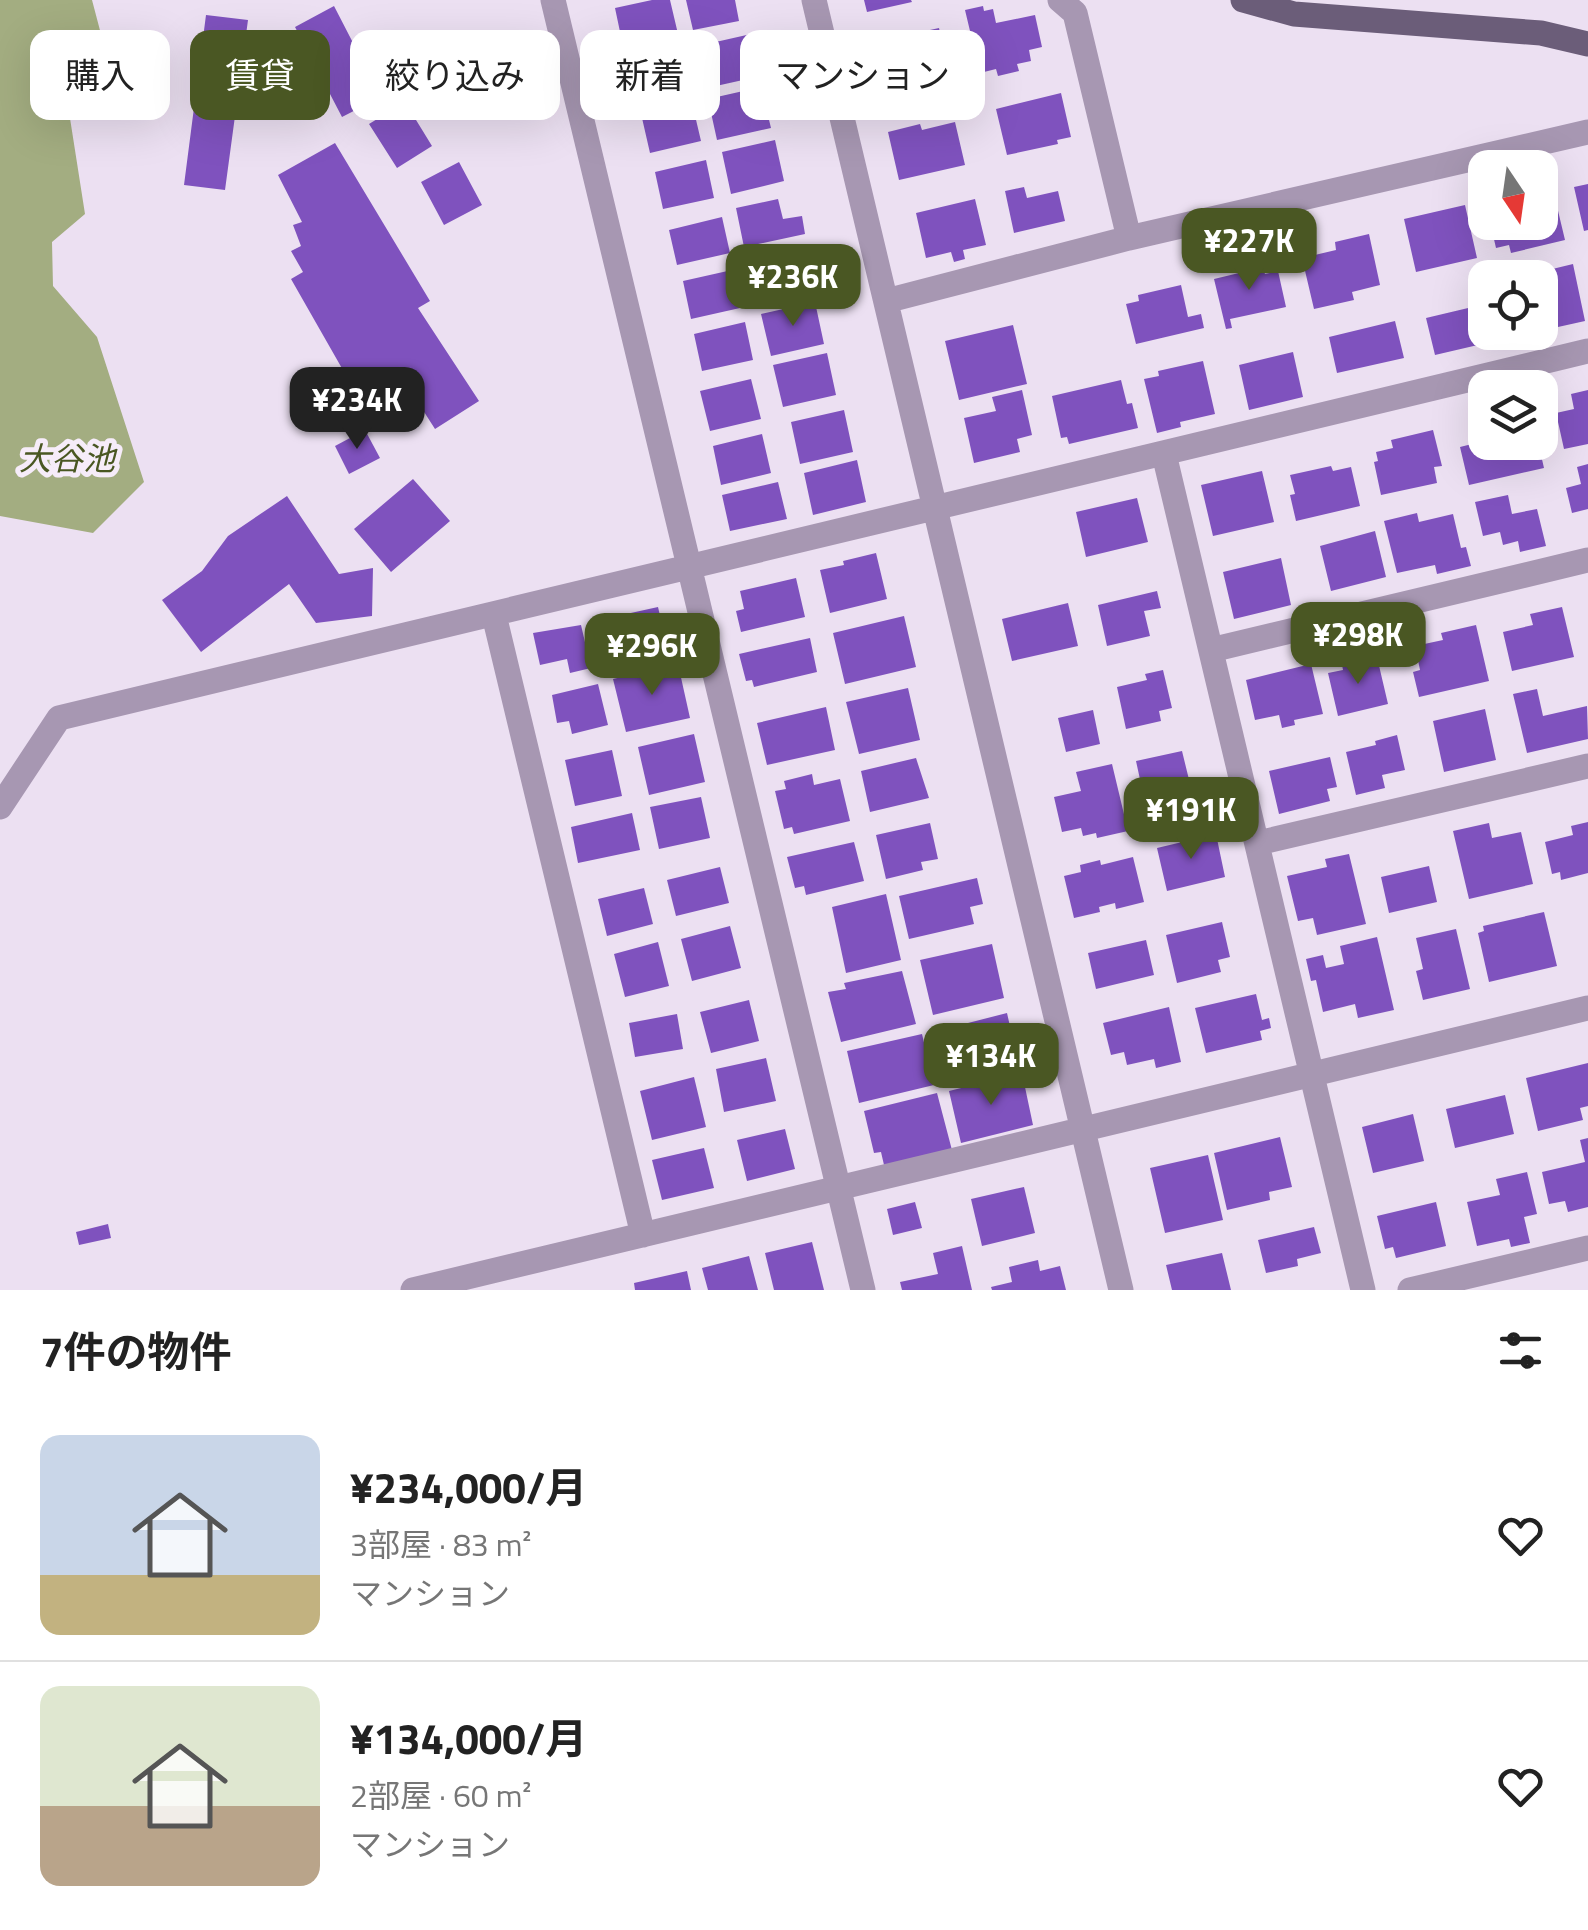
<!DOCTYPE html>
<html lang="ja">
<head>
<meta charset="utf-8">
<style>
	:root { --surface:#fff; --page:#f6f6f6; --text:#222; --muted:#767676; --line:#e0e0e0; --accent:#4a5723 }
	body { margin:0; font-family:"Titillium Web","Noto Sans JP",sans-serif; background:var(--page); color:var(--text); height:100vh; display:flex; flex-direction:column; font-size:38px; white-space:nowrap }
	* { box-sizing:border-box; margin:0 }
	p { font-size:32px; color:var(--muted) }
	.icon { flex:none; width:55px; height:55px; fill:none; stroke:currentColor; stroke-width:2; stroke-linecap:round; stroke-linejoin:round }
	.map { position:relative; height:1290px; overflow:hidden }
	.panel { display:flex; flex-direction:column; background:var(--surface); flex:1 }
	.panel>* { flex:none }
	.guide { position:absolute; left:30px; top:30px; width:1000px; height:90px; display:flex; gap:20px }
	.needle { width:65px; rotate:167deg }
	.buttons { position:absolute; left:1468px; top:150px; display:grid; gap:20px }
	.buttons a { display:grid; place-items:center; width:90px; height:90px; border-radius:20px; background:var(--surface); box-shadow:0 10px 40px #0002; font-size:50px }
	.price { position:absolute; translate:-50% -85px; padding:0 22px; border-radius:20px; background:var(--accent); color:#fff; font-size:32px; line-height:65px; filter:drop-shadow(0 2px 5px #0008) }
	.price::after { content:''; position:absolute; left:50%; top:60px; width:30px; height:22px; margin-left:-15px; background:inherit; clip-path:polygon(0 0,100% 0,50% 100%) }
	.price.selected { background:#222; color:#fff }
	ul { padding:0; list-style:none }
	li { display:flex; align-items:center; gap:30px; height:250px; padding:0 40px }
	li+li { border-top:2px solid var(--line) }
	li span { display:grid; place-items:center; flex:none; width:280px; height:200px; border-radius:20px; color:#555 }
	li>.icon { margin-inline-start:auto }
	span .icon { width:120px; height:120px; fill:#fffc; stroke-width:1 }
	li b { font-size:42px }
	h2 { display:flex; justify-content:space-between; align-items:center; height:120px; padding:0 40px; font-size:42px }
	.pill { padding:0 35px; border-radius:20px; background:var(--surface); box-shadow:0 10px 40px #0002; font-size:35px; line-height:90px }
	.pill.selected { background:var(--accent); color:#fff }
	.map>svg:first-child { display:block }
	.water { fill:#a3ad81 }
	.building { fill:#7f52be }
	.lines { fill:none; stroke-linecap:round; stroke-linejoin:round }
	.minor { stroke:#a797b2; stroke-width:25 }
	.major { stroke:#6b5d79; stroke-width:25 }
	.labels { text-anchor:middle; stroke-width:10; stroke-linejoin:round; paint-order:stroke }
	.water-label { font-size:32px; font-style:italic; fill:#4a5723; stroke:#f6ecf9 }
</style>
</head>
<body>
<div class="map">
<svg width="1588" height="1290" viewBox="0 0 1588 1290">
	<rect width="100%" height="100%" fill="#ece0f2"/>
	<path class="water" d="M0,0h92l15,57 -43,23 21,134 -33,28 1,44 44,51 47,145 -51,51 -93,-17z"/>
	<path class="building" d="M652,0h18l8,34 -55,12 -8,-38z
		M686,0h49l4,21 -46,9z
		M864,0h47l1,2 -45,10z
		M334,6l47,91 -39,20 -47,-90z
		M983,6l1,5 9,-2 3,14 39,-8 7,32 -13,3 2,11 -14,3 2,7 -21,5 -2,-7 -16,4 -15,-63z
		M206,15l42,5 -23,170 -41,-5z
		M939,28l8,37 -67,16 -9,-38z
		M751,34l10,42 -54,12 -9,-42z
		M679,51l8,37 -50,11 -8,-37z
		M761,87l10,41 -54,12 -9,-41z
		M1061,93l10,44 -14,3 1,4 -51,11 -11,-46z
		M405,102l27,44 -35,22 -28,-44z
		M693,107l8,34 -51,12 -8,-35z
		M955,122l10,43 -66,15 -11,-48 32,-8 2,6z
		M775,140l9,41 -53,13 -9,-42z
		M335,143l95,158 -12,7 61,93 -44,28 -16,-25 -43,24 -85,-149 12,-7 -12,-21 10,-5 -8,-21 9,-3 -24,-47z
		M706,160l8,38 -51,11 -8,-37z
		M459,162l23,43 -38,20 -23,-43z
		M1588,184v46l-4,1 -10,-44z
		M1024,187l3,11 31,-7 7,30 -51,12 -9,-42z
		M1554,194l11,46 -54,13 -2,-8 -13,3 -6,-26h50v-24z
		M778,199l5,20 19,-3 3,18 -61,13 -8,-39z
		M975,199l11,46 -23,5 2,9 -11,3 -3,-10 -25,6 -10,-45z
		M1465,205l12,53 -61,14 -12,-53z
		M722,217l8,36 -53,12 -8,-35z
		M1369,234l11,51 -28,7 2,8 -40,9 -12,-51 34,-8 -1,-8z
		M803,247l9,41 -53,13 -9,-42z
		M1261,261l4,13 13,-3 8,36 -56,12 2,9 -6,1 -12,-50 25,-6 -1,-6z
		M1573,264l12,57 -45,10v-45l3,-1 -3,-13z
		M732,270l8,38 -49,11 -8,-38z
		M1181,285l7,32 13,-3 3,14 -68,16 -10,-40 13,-3 -1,-6z
		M815,302l9,42 -53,12 -10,-42z
		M1485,304v28h8l2,9 -60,14 -9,-37z
		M1395,321l9,37 -67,15 -8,-36z
		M745,322l8,38 -51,11 -8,-37z
		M1013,325l14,59 -68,16 -14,-59z
		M1293,352l10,45 -54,13 -10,-45z
		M827,353l9,42 -53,12 -10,-42z
		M1203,361l12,53 -35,8 1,5 -24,6 -13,-54 15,-3 -1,-5z
		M751,379l10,40 -51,12 -10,-40z
		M1121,380l6,24 5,-1 6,25 -69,16 -2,-7 -6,1 -9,-42z
		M1022,390l10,45 -15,4 3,13 -46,11 -10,-45 32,-7 -4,-14z
		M1588,390v54l-24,5 -8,-36 18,-4 -3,-15z
		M844,410l9,42 -53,12 -9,-42z
		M1485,424v18h53l6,26 -75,17 -9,-38 12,-3 -3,-17z
		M365,430l15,28 -31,16 -14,-28z
		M1433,430l9,36 -8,1 3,16 -56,12 -7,-33 4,-1 -2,-9 17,-4 -2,-8z
		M762,434l9,39 -50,12 -8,-39z
		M857,460l9,42 -53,13 -9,-42z
		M1588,464v45l-16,4 -6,-25 15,-4 -4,-17z
		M1331,466l2,5 18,-4 9,39 -64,15 -6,-26 5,-1 -5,-19z
		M1262,471l12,51 -61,14 -12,-51z
		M413,479l37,42 -59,51 -37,-43z
		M778,482l9,37 -57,12 -8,-36z
		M1508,495l4,19 25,-5 9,37 -26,6 -2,-11 -15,4 -3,-13 -17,4 -8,-34z
		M287,496l52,78 34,-6 -1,48 -56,7 -27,-39 -88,68 -39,-52 40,-29 26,-35z
		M1137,498l11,44 -62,15 -10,-45z
		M1417,513l2,9 34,-8 8,34 5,-1 5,19 -34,8 -2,-9 -38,8 -13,-52z
		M1375,531l11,46 -55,14 -11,-45z
		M876,553l11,46 -57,14 -10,-43 24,-5 -1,-4z
		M1281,558l10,47 -57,14 -11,-47z
		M796,578l9,39 -64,15 -5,-21 8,-2 -4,-18z
		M1157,591l4,17 -17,3 6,25 -43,10 -9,-41z
		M1068,603l10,43 -66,15 -10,-42z
		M658,607l10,43 -50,11 -10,-43z
		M1562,607l12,50 -62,14 -9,-39 30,-7 -3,-11z
		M904,616l12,51 -71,17 -12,-51z
		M581,625l10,43 -21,5 -3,-14 -27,6 -7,-32z
		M1476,625l13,56 -70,16 -6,-25 7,-2 -5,-24 28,-6 -2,-7z
		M810,638l7,34 -63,15 -2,-7 -6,1 -7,-27z
		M1377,657l11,47 -50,12 -10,-43 15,-3 -1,-5z
		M678,664l12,54 -64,14 -13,-53z
		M1311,664l12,50 -29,6 1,5 -13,3 -3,-13 -24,5 -9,-40z
		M1163,670l9,38 -13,3 2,10 -35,8 -9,-42 30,-7 -2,-6z
		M598,684l10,41 -36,9 -3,-13 -12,2 -5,-28z
		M908,688l12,52 -61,14 -13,-52z
		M1537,689l6,27 44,-10 1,33 -61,14 -14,-59z
		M826,707l9,43 -68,15 -10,-42z
		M1485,709l11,51 -52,12 -11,-51z
		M1093,710l7,34 -34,8 -8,-34z
		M694,734l11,48 -56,13 -11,-48z
		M1397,735l8,35 -23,5 3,13 -29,7 -10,-43 30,-7 -1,-4z
		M612,750l10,46 -47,10 -10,-46z
		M1182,751l11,45 -47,11 -10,-46z
		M1330,757l7,30 -10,2 3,12 -51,13 -10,-43z
		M916,758l13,40 -59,14 -9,-41z
		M1112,764l16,67 -31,7 -1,-5 -13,3 -2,-8 -19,4 -8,-35 27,-6 -5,-19z
		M812,774l2,11 26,-6 10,42 -56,13 -2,-7 -8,2 -9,-38 11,-2 -2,-8z
		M701,797l9,41 -51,11 -9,-42z
		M632,813l8,37 -62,13 -7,-36z
		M1588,822v51l-27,7 -1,-8 -8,2 -7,-32 28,-7 -2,-9z
		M930,823l8,36 -17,3 2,8 -37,9 -10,-44z
		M1489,823l3,15 29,-6 12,52 -64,15 -16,-68z
		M1216,834l9,43 -58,14 -10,-43z
		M854,842l10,39 -58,14 -2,-9 -9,2 -8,-31z
		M1349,854l17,70 -49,11 -4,-17 -15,3 -11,-45 40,-9 -2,-8z
		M1133,857l11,45 -28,7 -1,-6 -16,4 1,5 -26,6 -10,-42 17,-4 -1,-7 20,-5 1,5z
		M1429,866l8,36 -48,11 -8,-36z
		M720,867l9,36 -53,13 -9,-36z
		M977,878l6,26 -13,3 4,17 -65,15 -10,-43z
		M644,888l9,36 -46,12 -9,-37z
		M886,894l15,66 -55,13 -14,-66z
		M1544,912l13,54 -68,16 -11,-49 6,-2 -1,-5z
		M1222,922l8,35 -12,3 3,12 -44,11 -11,-48z
		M730,926l11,42 -49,13 -11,-42z
		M1456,929l14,60 -47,11 -7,-29 7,-2 -7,-31z
		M1377,937l17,73 -36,8 -3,-14 -32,8 -7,-32 -5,1 -5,-22 17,-4 3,13 18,-4 -4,-18z
		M1146,940l8,35 -58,14 -8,-36z
		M658,942l11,44 -44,11 -11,-43z
		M992,944l12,54 -71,17 -13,-55z
		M902,971l14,53 -75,18 -13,-50 18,-3 -2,-6z
		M1256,994l6,26 7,-2 2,10 -11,3 2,9 -56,13 -11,-45z
		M749,1000l10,41 -48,12 -11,-41z
		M1169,1007l12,55 -25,6 -2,-9 -27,6 -3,-13 -13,3 -8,-32z
		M1007,1013l11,49 -77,20 -12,-49z
		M677,1014l6,35 -48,8 -6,-34z
		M922,1034l12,51 -75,18 -12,-52z
		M766,1058l10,43 -52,11 -8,-43z
		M1588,1063v43l-8,2 3,12 -45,11 -12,-53z
		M1022,1073l11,52 -72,18 -12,-52z
		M694,1077l12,50 -54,13 -12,-49z
		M937,1093l16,61 -69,11 -3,-13 -7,1 -10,-42z
		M1505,1095l9,39 -59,14 -9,-39z
		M1413,1114l11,47 -51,12 -11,-46z
		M785,1129l10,40 -48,12 -10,-41z
		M1280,1137l12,50 -23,5 1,8 -43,10 -13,-57z
		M1588,1138v69l-20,5 -3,-11 -16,3 -7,-32 43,-10 -5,-22z
		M704,1148l10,40 -52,12 -10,-40z
		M1208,1155l15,65 -58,13 -15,-65z
		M1527,1172l10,42 -13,3 6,26 -19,4 -2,-8 -32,7 -10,-44 33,-7 -4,-16z
		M1024,1187l11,46 -53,13 -11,-47z
		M915,1202l7,26 -29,7 -6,-26z
		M1436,1202l10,44 -50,12 -3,-11 -8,2 -8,-33z
		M108,1224l3,14 -32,7 -3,-13z
		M1314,1227l7,26 -24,6 1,7 -32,7 -8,-33z
		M812,1242l12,48h-50l-9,-37z
		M962,1246l10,44h-70l-2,-8 38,-8 -5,-21z
		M1222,1253l9,37h-59l-6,-25z
		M749,1256l9,34h-50l-6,-22z
		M1038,1260l2,11 20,-5 6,24h-74l-1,-3 21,-5 -3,-15z
		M687,1271l4,19h-56l-1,-7z"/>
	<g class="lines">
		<path class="minor" d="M553,0l310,1290
			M814,0l307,1290
			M1060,0l15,13 54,225
			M886,301l243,-63 459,-106
			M1164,454l199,836
			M494,615l149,620
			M1211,650l377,-90
			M0,807l59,-89 1529,-367
			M1258,843l330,-77
			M413,1290l1175,-282
			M1410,1290l178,-42"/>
		<path class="major" d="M1243,0l51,14 247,19 47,11"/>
	</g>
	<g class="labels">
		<g class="water-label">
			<text x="67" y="470">大谷池</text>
		</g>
	</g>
</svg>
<div class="buttons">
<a><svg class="needle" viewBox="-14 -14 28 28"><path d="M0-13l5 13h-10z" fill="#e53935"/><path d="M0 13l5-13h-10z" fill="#767676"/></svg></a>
<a><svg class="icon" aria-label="locate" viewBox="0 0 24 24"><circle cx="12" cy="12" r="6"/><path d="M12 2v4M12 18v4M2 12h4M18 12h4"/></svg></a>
<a><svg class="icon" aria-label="layers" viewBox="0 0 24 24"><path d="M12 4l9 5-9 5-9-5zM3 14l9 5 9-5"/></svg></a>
</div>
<b class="price" style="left:1249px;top:293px">¥227K</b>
<b class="price" style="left:793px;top:329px">¥236K</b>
<b class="price selected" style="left:357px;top:452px">¥234K</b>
<b class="price" style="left:1358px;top:687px">¥298K</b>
<b class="price" style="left:652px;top:698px">¥296K</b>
<b class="price" style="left:1191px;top:862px">¥191K</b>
<b class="price" style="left:991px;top:1108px">¥134K</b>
<div class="guide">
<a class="pill">購入</a>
<a class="pill selected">賃貸</a>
<a class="pill">絞り込み</a>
<a class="pill">新着</a>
<a class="pill">マンション</a>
</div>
</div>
<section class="panel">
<h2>7件の物件<svg class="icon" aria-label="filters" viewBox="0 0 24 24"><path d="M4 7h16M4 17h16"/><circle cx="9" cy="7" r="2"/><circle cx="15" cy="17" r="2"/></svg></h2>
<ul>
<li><span style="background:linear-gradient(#c9d6e8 70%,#c2b280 0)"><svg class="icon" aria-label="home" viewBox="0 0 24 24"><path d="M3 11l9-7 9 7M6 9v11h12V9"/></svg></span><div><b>¥234,000/月</b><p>3部屋 · 83 m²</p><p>マンション</p></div><svg class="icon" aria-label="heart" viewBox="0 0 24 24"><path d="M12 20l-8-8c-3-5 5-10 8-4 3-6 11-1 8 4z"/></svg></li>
<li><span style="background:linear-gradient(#dfe7d0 60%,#b9a48a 0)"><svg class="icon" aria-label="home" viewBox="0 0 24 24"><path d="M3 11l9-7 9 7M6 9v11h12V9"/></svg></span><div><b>¥134,000/月</b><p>2部屋 · 60 m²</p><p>マンション</p></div><svg class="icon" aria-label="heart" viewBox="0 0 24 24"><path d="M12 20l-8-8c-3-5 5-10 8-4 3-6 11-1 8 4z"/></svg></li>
</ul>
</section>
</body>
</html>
